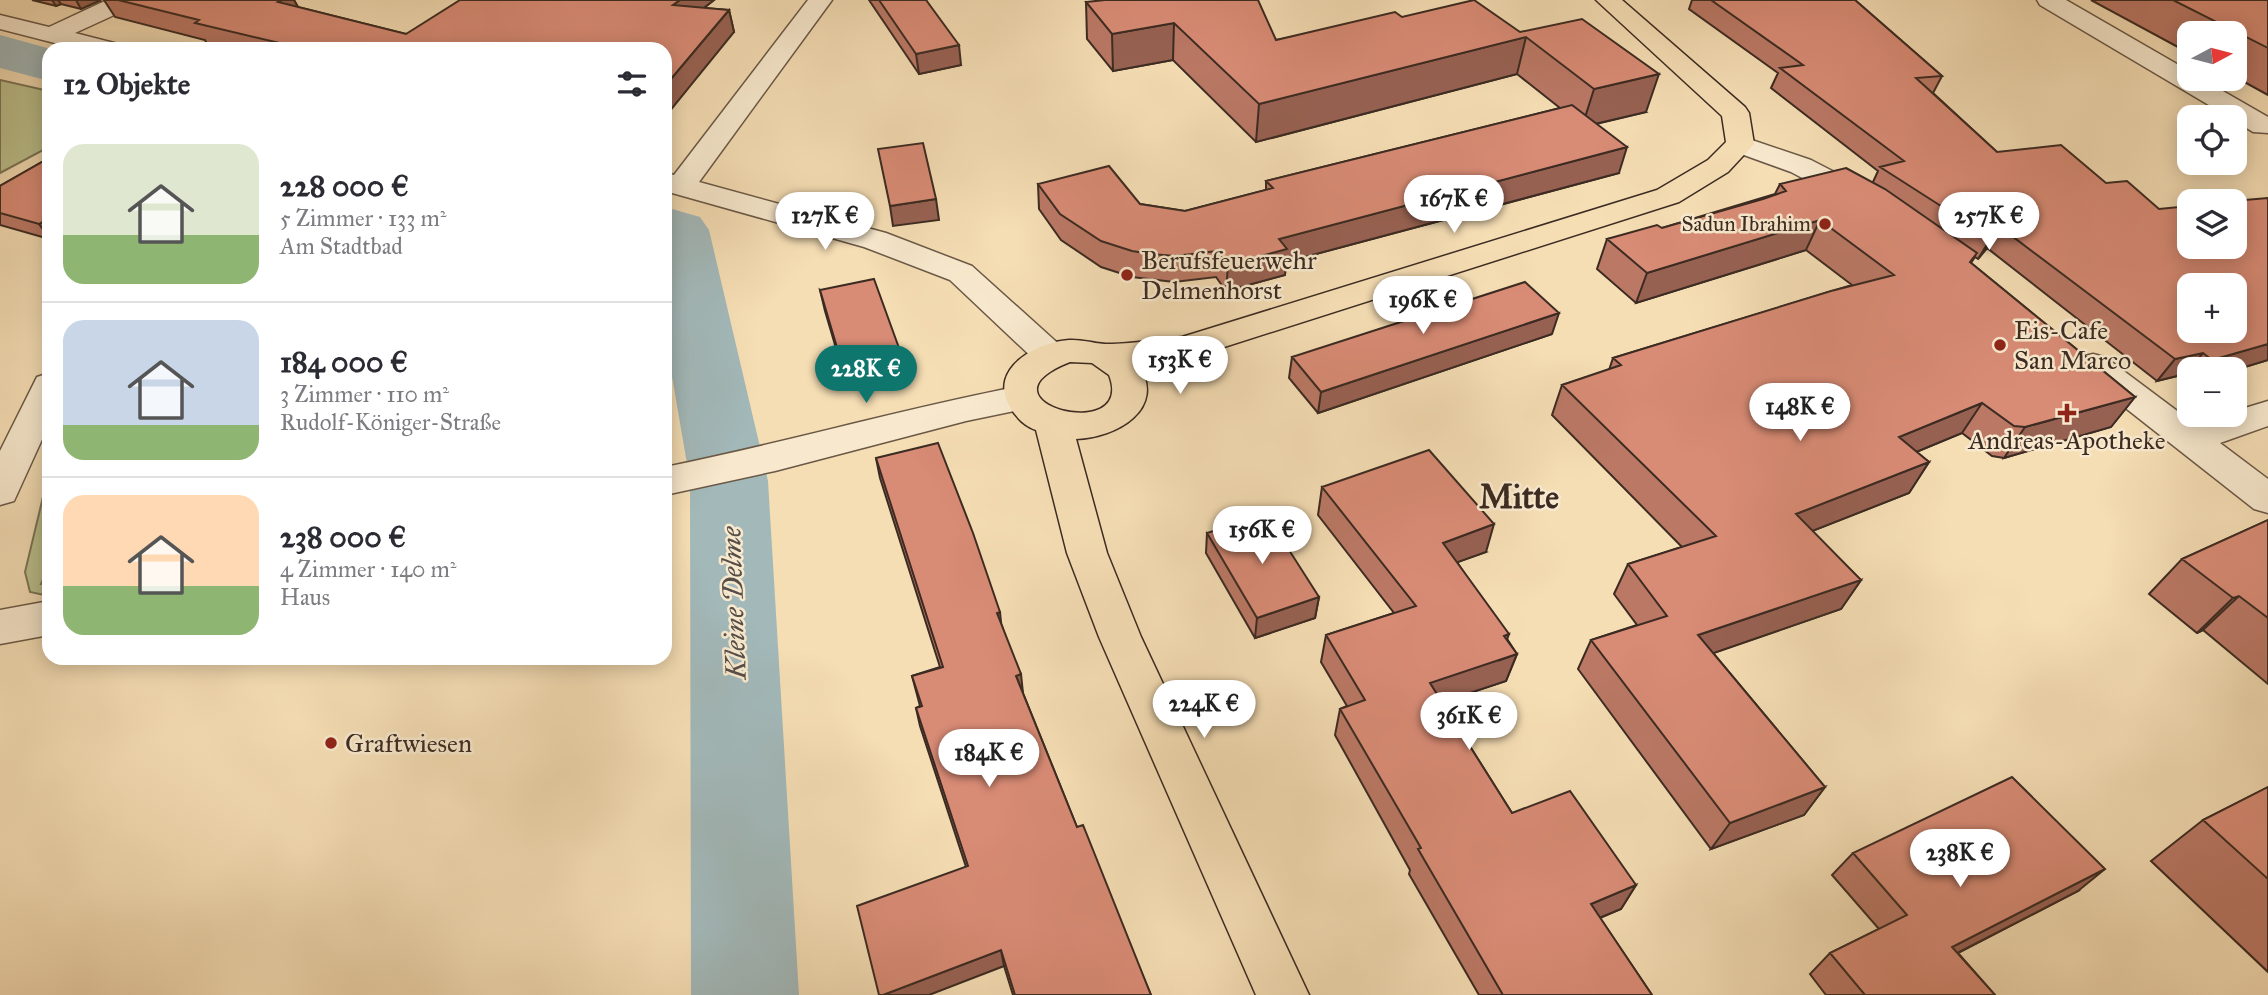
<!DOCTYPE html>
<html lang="de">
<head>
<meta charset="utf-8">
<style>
	:root { --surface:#fff; --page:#f2f2f3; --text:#2b2b33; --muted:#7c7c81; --line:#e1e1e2; --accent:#0f766e }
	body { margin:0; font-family:"IM FELL Great Primer",serif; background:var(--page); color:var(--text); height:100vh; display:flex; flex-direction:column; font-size:26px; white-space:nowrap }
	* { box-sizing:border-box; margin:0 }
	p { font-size:23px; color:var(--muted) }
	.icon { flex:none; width:38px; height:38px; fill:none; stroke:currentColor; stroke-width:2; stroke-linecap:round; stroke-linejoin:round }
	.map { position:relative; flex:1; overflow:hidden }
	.panel { position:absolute; left:42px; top:42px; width:630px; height:623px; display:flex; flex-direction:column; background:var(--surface); border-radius:21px; box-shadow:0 4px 18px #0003 }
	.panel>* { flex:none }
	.needle { width:46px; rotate:83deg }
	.fabs { position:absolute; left:2177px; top:21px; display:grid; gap:14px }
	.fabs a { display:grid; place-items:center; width:70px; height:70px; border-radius:14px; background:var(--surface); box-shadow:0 4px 18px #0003; font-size:35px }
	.price { position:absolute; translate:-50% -60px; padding:0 16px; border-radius:24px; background:#fff; color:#222; font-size:23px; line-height:46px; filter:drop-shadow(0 2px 4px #0008) }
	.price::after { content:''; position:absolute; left:50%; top:42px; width:21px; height:16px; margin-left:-10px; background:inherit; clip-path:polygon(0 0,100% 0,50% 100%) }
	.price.active { background:var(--accent); color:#fff }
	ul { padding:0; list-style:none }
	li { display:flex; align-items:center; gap:21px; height:175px; padding:0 21px }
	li+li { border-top:2px solid var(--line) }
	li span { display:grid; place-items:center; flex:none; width:196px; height:140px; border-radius:21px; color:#555 }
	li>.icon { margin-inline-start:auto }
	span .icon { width:84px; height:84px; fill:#fffc; stroke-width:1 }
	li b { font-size:30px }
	h2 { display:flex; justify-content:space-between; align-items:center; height:84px; padding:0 21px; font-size:30px }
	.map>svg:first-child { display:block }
	.green { fill:#bcc18d; stroke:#7c7658; stroke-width:2 }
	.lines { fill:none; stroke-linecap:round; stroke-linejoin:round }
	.river { fill:#a2b8b9; fill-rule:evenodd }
	.minor-casing { stroke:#6a5846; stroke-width:3 }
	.major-casing { stroke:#3c2b22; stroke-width:3 }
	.minor { fill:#f8e9ce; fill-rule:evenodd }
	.major { fill:#f5ddb4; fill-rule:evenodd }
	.wall { fill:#ba7865; stroke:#3c2b22; stroke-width:2 }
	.shaded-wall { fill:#976152; stroke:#3c2b22; stroke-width:2 }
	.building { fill:#d88b75; stroke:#3c2b22; stroke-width:2; fill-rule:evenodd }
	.poi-dot { fill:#8f2418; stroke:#f8e9ce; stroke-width:2.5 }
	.labels { text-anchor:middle; stroke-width:5; stroke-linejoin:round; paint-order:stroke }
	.far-poi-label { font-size:21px; fill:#3c2b22; stroke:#f8e9ce; text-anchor:end }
	.poi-label { font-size:26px; fill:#3c2b22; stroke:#f8e9ce; text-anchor:start }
	.water-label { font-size:28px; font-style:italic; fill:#564e48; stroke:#f8e9ce }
	.district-label { font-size:33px; font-weight:bold; fill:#3c2b22; stroke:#f8e9ce }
</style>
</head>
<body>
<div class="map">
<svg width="2268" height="995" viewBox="0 0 2268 995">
	<rect width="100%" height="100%" fill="#f5ddb4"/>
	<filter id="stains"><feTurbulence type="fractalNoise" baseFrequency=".00286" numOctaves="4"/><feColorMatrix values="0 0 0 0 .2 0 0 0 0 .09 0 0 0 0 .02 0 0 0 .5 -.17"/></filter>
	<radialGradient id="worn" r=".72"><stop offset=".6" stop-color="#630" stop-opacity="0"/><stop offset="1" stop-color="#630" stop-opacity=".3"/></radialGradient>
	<path class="green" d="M0,80l49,11v56l-49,26z
		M49,472v94l-8,18h8v12l-19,-4 -5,-20z"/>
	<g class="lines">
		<path class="river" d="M0,35l51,14 -2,32 -49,-13z
			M665,207l35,10 9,13 59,251 31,514h-108l-1,-514 -25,-145z"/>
		<g class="minor-casing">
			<path id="minor" d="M107,0h32l-3,5 -61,28 43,11 4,5h-44l-78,-20v-14l49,12z
				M808,0h24l-133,182 187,51 86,33 90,81 5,8 -5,8 -12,3 -12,-3 -88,-83 -86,-33 -199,-56v-18l9,2z
				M2037,0h29l123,71v8h13l66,38v16l-15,-1 -18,-11v-4h-6l-189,-112z
				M1740,136l71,24 66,34 4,6 -4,6 -11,3 -11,-3 -64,-34 -61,-22 -4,-6 4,-6z
				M2093,354l12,3 91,68 28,-10h11v-4l33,-10v25l-48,17 48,36v34l-14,-4 -173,-136 -5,-8 5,-8z
				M49,373v51l-35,77 -14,4v-54l37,-74z
				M1021,386l13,3 5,9 -5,9 -68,14 -191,50 -110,24v-28c119,-24 237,-58 356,-81z
				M49,601v34l-49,9v-34z"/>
		</g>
		<g class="major-casing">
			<path id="major" d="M1596,0h26l123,107 4,6 5,31 -26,28 -49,30 -483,154 -58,8c30,45 -22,74 -62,75l31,114 34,84 168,358h-53l-157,-358 -32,-84 -31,-123c-12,-4 -21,-14 -27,-25 -20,-37 28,-63 60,-65 15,-1 29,5 43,4 23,-1 47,-4 70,-7l475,-147 51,-30 18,-18 -4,-26zM1070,362l22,1 17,12c28,71 -141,27 -39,-13z"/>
		</g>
		<use href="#minor" class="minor"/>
		<use href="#major" class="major"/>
	</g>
	<path class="wall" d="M32,0h69l-20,9 -20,-5 -5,2z
		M104,0h190l4,7 108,27 308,-34 -10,8 25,2 5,22 -69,17h-439l-19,-5 -2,-4 -90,-23z
		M869,0h57l35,65 -42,9z
		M1692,0h163l87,76 -9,17 64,59 271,208 -33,10 -46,-1v9l-4,-4 -28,7 -170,-133 -9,11 -3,-2 -4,6 164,134 -24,30 -107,31 -12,-2 -30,-23 -46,19 13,10 -20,31 -97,38 49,49 -20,29 -128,44 112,134 -21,28 -93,34 -133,-180 13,-29 46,-15 -23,-31 14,-30 54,-17 -130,-132 10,-30 47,-15 4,-12 239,-73 -46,-35 -170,53 -39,-34 10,-30 55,-11 113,-34 5,-10 93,-2 5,-11 -107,-83 7,-15 -89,-64z
		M2091,0h177v95l-33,-18v-44h-46v20z
		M1086,2l190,38 126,-23 118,15 126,80 -50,12 23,49 -333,89 -1,13 -59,16 -10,-14 -42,5 -42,-5 -31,-10 -40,-27 -22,-31 -1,-25 102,20 45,7 81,-21v-9l294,-73 -43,-34 -261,68 -83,-82 -60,11 -26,-32z
		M49,158v81l-49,-14v-39z
		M820,290l79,58 4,21 -57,13 -21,-71z
		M1552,334l-234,79 -29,-35 3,-21z
		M876,458l126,168 21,67 54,134 74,168h-138l-9,-29 -38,-99 -46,-141 -4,-18 4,-2 -8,-30 28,-9 -60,-189z
		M1322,487l164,65 -29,10 60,92 -11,27 -64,21 70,111 124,72 -15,24 -21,9 52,77h-173l-70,-121 1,-4 -75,-135 5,-26 7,-3 -26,-44 5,-27 68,-22 -76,-98z
		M2268,520v164l-65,-54 -6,3 -48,-39 33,-35z
		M1207,533l112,64 -4,21 -60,20 -49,-85z
		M2268,787v185l-117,-111 52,-41z
		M1853,853l225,38 -120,62 37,42h-169l-16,-21 20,-21 49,-24 -47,-54z"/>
	<path class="shaded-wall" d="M52,0h6l3,4 -5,2z
		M76,0h25l-20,9z
		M282,0h12l9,16 -25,-14z
		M680,0h34l-35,27 -6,-22z
		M729,10l5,22 -69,85v-31z
		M1174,23l-1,37 -60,11 -1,-37z
		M1526,37l-9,37 -261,68 3,-38z
		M959,45l2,20 -42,9 -3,-20z
		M1659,74l-13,38 -64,15 12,-38z
		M1627,147l-8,26 -333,89 -1,13 -59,16 2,-26 51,-26z
		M936,199l3,21 -46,6 -3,-20z
		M49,218v19l-10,-13z
		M1820,220l-14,30 -170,53 11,-30z
		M2000,227l-13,21 -9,11 13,-21z
		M1559,313l-7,21 -234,79 3,-21z
		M2268,344v16l-33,10 -31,-1 8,-9z
		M899,348l4,21 -57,13 -5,-21z
		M2203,353l-18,21 -28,7 18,-22z
		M2135,397l-24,30 -107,31 21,-31z
		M1982,403l-20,30 -82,34 19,-30z
		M1929,462l-20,31 -130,51 17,-30z
		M1494,524l-8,28 -50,18 7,-27z
		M1861,580l-20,29 -159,55 16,-29z
		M2239,596l-36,34 -6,3 36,-35z
		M1319,597l-4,21 -60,20 2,-20z
		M1000,612l2,19 -5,-18z
		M1509,634l-9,26 17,-6 -11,27 -84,28 8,-26 74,-47z
		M1021,674l2,19 -7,-17z
		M1825,787l-21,28 -93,34 19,-26z
		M2105,869l-27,22 -150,77 24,-21z
		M1636,885l-15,24 -44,18 14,-23z
		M1001,950l3,16 -75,29h-46z"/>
	<path class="building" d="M118,0h164l-4,2 128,32 54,-34h220l-7,5 56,5 -64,76v-37h-360l-110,-26 4,-3z
		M879,0h47l33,45 -43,9z
		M1105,0h153l18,40 119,-28 7,5 72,-17 46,32 62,-13 77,55 -65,15 -68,-52 -267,67 -85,-81 -62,11 -26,-32z
		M1711,0h144l87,76 -26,2 81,74 64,-7 45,38 21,-2 32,28 30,-3v41h46v-46h-2l35,-3v146l-56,16 -9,-7 -28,6 -175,-132 -9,11 -111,-71 24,-6 -124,-93 23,-3zM2189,285h46v46h-46z
		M2173,0h95v48z
		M1572,105l55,42 -348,92 8,10 -59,16 -11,-14 -42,5 -24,-2 -19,-3 -31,-10 -41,-27 -22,-30 71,-18 31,38 45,7 88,-23 -7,-7z
		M923,143l13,56 -46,7 -12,-57z
		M49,158v60l-10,6 -39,-11v-27z
		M1846,168l39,21 92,64 -7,9 165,135 -110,30 -11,-1 -32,-23 -83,34 30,25 -133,52 65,66 -163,55 127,152 -95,36 -139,-183 76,-24 -39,-52 88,-28 -154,-151 59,-20 -8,-7 218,-67 63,-16 -74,-55 -173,53 -40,-34 50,-14 5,3 101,-29 23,-8 -6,-7z
		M874,279l25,69 -58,13 -21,-71z
		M1525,282l34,31 -238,79 -29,-35z
		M938,443l35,90 27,79 -3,1 24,61 -5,2 61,151 6,-2 68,170h-136l-14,-45 -118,45h-4l-22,-89 111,-40 -52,-158 6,-2 -10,-30 31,-9 -67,-209z
		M1429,450l65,74 -51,19 66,91 -5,2 13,18 -87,29 82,130 58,-22 66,94 -45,19 61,91h-149l-85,-146 3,-1 -81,-139 25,-9 -39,-65 90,-29 -94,-119z
		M1266,514l53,83 -62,21 -50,-85z
		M2268,520v98l-29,-22 -6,2 -51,-39z
		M2012,777l93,92 -153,78 43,48h-130l-35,-42 77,-38 -54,-62z
		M2268,787v92l-65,-59z"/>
	<g class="poi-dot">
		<circle cx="1825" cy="224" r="7"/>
		<circle cx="1127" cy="275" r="7"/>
		<circle cx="2000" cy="345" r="7"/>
		<path d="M2063.5 402.5h7v7h7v7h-7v7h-7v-7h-7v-7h7z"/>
		<circle cx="331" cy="743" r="7"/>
	</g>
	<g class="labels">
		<g class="far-poi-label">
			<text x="1811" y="231">Sadun Ibrahim</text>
		</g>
		<g class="poi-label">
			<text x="1141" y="269">Berufsfeuerwehr<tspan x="1141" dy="30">Delmenhorst</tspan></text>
			<text x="2014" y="339">Eis-Cafe<tspan x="2014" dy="30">San Marco</tspan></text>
			<text x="2067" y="449" text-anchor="middle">Andreas-Apotheke</text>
			<text x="345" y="752">Graftwiesen</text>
		</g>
		<g class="water-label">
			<text transform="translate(733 603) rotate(-92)" y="10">Kleine Delme</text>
		</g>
		<g class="district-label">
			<text x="1519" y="508">Mitte</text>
		</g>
	</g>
	<rect width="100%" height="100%" filter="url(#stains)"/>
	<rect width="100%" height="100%" fill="url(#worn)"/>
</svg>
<div class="fabs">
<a><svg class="needle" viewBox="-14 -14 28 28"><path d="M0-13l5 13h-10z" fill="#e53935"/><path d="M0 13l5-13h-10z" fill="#7c7c81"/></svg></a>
<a><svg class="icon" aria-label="locate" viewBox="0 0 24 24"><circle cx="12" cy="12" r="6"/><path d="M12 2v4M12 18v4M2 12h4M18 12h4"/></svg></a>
<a><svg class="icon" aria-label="layers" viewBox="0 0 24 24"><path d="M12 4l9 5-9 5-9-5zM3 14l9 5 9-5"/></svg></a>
<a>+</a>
<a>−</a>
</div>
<b class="price" style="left:1454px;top:235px">167K €</b>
<b class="price" style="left:825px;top:252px">127K €</b>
<b class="price" style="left:1989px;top:252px">257K €</b>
<b class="price" style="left:1423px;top:336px">196K €</b>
<b class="price" style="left:1180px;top:396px">153K €</b>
<b class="price active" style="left:866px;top:405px">228K €</b>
<b class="price" style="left:1800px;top:443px">148K €</b>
<b class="price" style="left:1262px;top:566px">156K €</b>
<b class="price" style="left:1204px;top:740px">224K €</b>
<b class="price" style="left:1469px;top:752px">361K €</b>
<b class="price" style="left:989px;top:789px">184K €</b>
<b class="price" style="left:1960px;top:889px">238K €</b>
<section class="panel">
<h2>12 Objekte<svg class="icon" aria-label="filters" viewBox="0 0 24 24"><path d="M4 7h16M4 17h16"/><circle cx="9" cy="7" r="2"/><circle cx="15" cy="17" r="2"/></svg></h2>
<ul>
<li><span style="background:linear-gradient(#dfe7d0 65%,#8fb573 0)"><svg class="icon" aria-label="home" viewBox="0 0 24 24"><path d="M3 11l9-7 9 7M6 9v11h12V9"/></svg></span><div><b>228 000 €</b><p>5 Zimmer · 133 m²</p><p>Am Stadtbad</p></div></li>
<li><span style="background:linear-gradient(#c9d6e8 75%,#8fb573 0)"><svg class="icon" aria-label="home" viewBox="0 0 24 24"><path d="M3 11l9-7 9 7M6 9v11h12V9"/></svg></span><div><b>184 000 €</b><p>3 Zimmer · 110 m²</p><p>Rudolf-Königer-Straße</p></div></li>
<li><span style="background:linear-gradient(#ffd9b3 65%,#8fb573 0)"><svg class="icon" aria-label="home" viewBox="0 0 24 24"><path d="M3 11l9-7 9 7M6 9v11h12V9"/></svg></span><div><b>238 000 €</b><p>4 Zimmer · 140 m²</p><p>Haus</p></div></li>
</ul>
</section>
</div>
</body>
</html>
